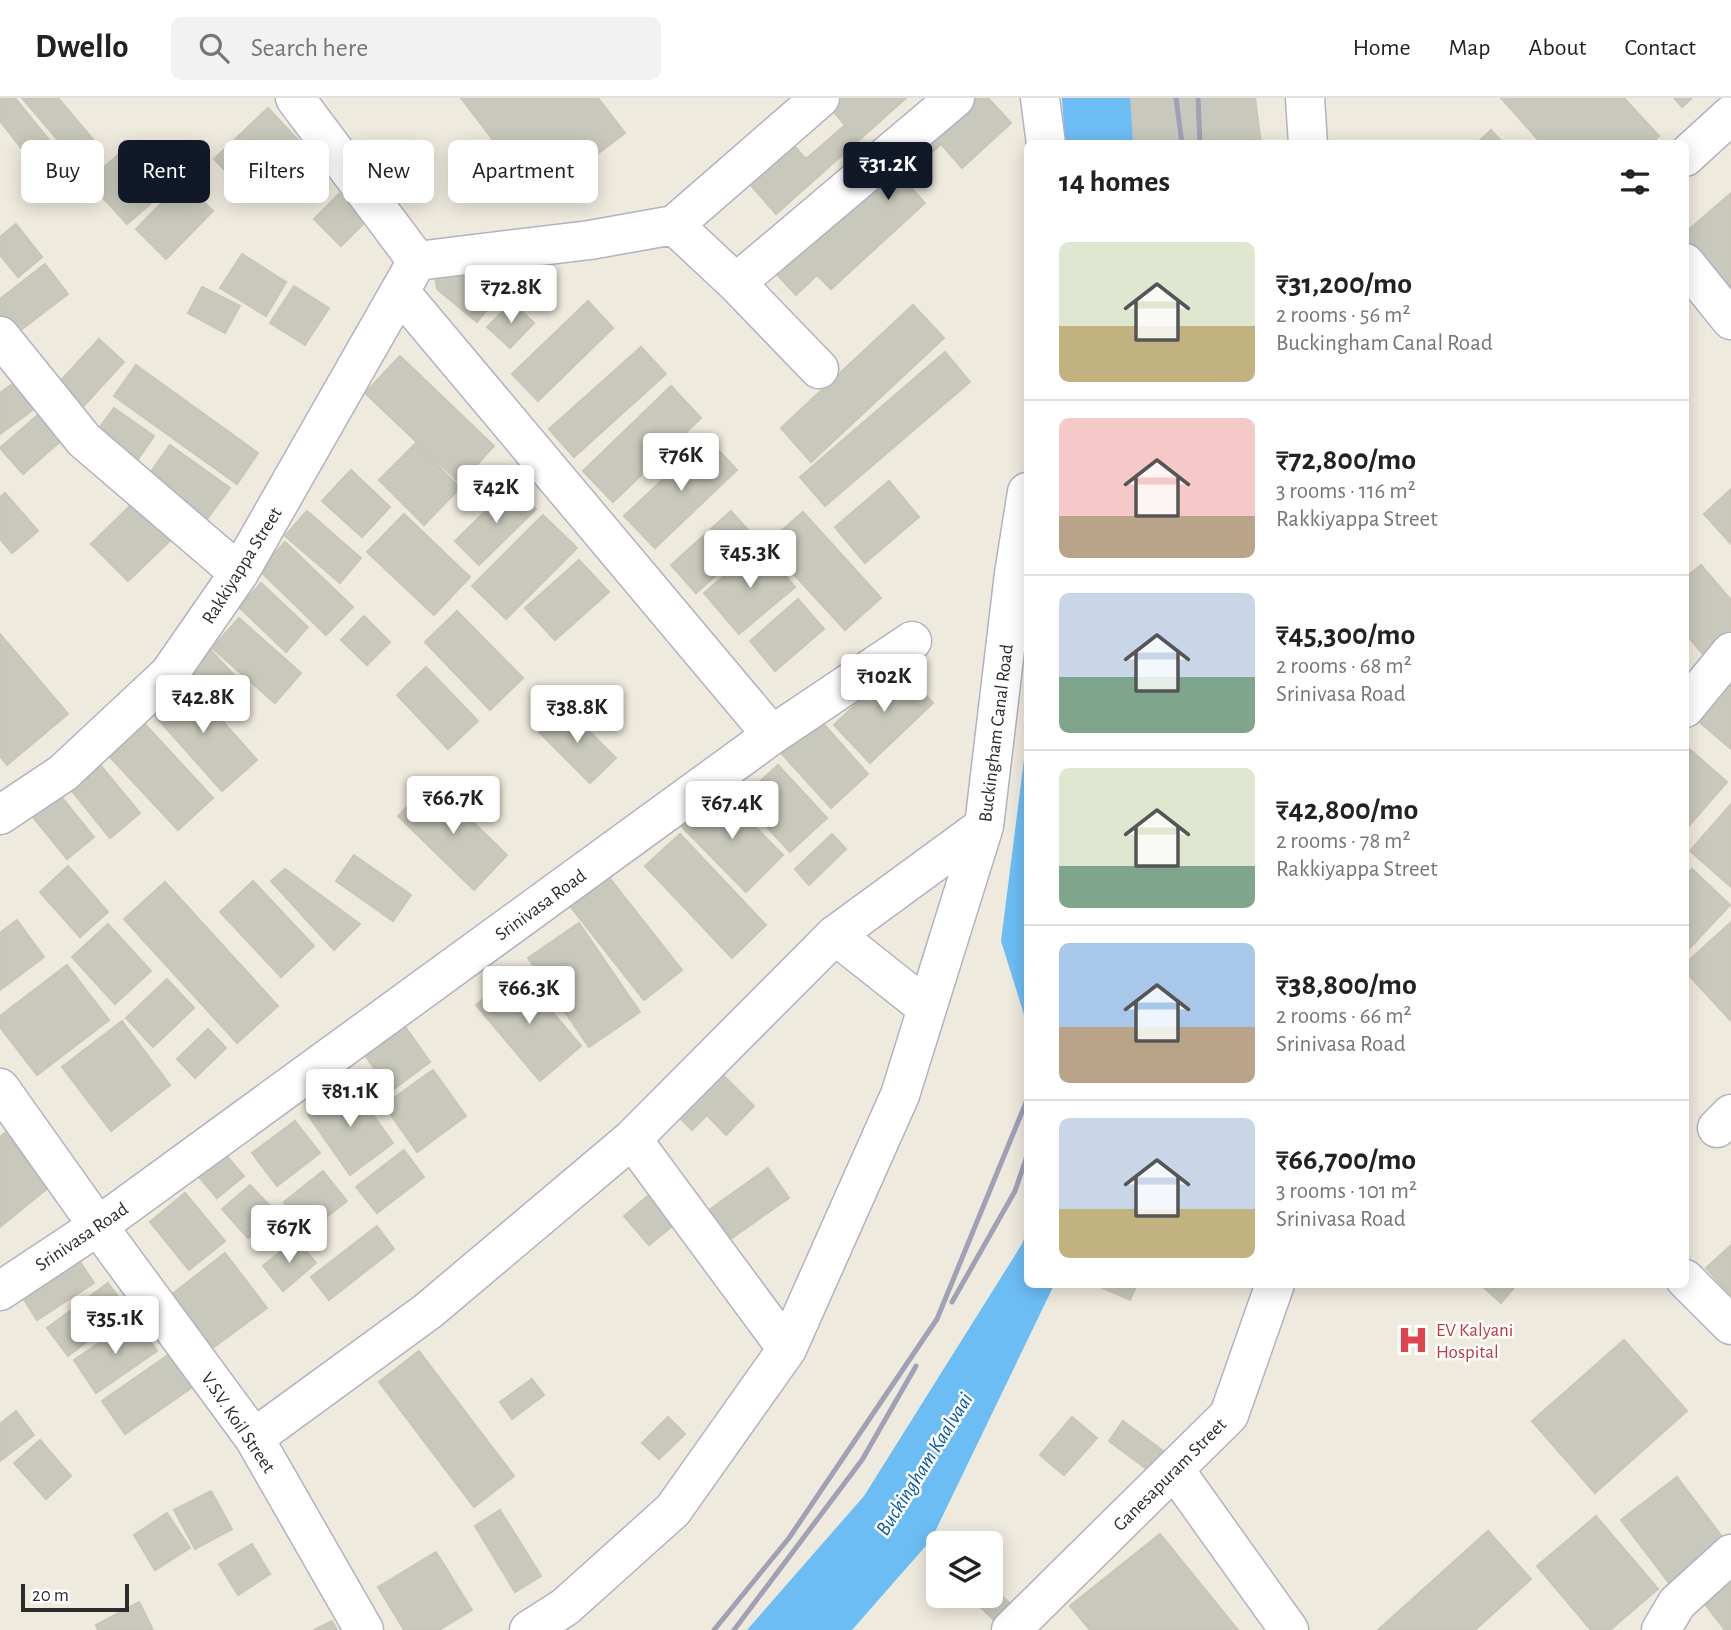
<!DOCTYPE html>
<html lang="en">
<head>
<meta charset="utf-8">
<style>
	:root { --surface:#fff; --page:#f2f2f2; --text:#222; --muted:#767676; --line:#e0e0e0; --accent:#111827 }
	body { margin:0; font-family:"Alegreya Sans",sans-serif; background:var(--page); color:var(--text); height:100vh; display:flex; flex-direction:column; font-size:26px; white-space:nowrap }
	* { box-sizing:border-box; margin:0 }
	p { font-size:23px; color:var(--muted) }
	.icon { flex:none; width:38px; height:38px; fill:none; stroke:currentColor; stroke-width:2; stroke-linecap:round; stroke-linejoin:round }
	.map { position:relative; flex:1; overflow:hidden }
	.side { position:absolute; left:1024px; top:42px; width:665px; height:1148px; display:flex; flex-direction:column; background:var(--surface); border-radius:10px; box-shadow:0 4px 18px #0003 }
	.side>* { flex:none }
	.banner { position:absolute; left:21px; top:42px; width:665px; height:63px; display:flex; gap:14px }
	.controls { position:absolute; left:926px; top:1433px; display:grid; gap:14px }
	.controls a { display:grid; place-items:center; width:77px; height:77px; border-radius:10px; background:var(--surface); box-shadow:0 4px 18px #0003; font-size:35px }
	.scale { position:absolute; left:21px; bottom:18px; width:108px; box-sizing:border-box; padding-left:7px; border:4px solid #2c2c2c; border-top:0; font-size:19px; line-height:24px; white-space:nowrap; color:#2c2c2c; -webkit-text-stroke:5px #fff; paint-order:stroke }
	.price { position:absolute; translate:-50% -60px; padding:0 16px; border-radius:7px; background:#fff; color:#222; font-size:23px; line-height:46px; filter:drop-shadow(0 2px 4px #0008) }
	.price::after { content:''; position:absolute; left:50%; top:42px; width:21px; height:16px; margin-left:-10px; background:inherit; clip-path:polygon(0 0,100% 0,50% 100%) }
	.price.active { background:var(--accent); color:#fff }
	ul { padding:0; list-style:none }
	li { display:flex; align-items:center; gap:21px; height:175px; padding:0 35px }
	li+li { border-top:2px solid var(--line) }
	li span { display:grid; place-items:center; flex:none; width:196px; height:140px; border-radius:10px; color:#555 }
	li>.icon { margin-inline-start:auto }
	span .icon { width:84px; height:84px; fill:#fffc; stroke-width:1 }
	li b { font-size:30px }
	h2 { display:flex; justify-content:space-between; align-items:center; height:84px; padding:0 35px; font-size:30px }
	.tag { padding:0 24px; border-radius:10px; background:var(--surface); box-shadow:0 4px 18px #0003; font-size:24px; line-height:63px }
	.tag.active { background:var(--accent); color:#fff }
	header { display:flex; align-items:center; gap:42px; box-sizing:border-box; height:98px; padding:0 35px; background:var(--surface); border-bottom:2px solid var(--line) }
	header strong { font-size:33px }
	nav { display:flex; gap:38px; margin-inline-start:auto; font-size:24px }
	.search { width:490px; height:63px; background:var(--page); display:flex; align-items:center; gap:18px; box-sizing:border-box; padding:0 24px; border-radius:10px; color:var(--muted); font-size:26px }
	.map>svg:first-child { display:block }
	.water { fill:#6dbdf5 }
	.building { fill:#c9c8bc; stroke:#cac6b7; stroke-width:2 }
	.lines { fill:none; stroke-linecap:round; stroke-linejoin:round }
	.minor-casing { stroke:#b2b2c0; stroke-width:41 }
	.minor { stroke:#fff; stroke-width:38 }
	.rail { stroke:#a0a0b7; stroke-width:5 }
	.labels { text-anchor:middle; stroke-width:5; stroke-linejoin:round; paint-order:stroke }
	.street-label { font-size:19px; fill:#2c2c2c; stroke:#fff }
	.health-label { font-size:19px; fill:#be3a42; stroke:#fff; text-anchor:start }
	.water-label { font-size:21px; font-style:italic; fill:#0758a6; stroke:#fff }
</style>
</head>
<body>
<header>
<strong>Dwello</strong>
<div class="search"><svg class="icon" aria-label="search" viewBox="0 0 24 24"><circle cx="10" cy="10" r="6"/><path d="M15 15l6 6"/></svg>Search here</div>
<nav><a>Home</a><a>Map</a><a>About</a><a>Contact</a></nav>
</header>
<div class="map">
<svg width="1731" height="1532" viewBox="0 0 1731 1532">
	<rect width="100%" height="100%" fill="#eeeade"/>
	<path class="water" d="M1062,0h88l4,45h-89z
		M1027,638v288l-26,-83z
		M1027,1133v53l27,1 -123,255 -79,90h-105l117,-134 158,-252z"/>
	<path class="building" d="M3,0h12l35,43 -21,17 -29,-37v-21z
		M22,0h36l45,53 -21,17z
		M461,0h137l27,35 -87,66z
		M828,0h78l-130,116 -34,-39 43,-39 21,23 39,-34 -20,-24z
		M976,0h12l23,25 -49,45 -21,-24 -38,35 22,24 -94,86 -14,-14 -21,20 -22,-24z
		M1131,0h124l6,46h-127z
		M1501,0h123l35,38 -8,8h-109z
		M1674,0h18l-10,9z
		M268,10l30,32 -53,51 -31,-32z
		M1491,32l13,14h-28z
		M126,50l38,44 -37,32 -39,-43z
		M183,83l30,30 -47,48 -30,-30z
		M1731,95v99l-46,-51v-8z
		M339,96l28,26 -26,26 -27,-27z
		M16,126l26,33 -24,20 -18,-22v-18z
		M242,156l44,28 -20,34 -46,-28z
		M45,166l23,30 -54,41 -14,-19v-17z
		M464,175l28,4 12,11 -27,34 -40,-33 -2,-13z
		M294,188l35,22 -24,37 -35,-22z
		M202,189l38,19 -15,27 -37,-20z
		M588,203l25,27 -75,73 -26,-27z
		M512,204l22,21 -24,25 -23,-21z
		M913,207l31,33 -133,124 -30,-34z
		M99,241l25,23 -44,48 -25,-23z
		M641,249l25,27 -92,83 -25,-28z
		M945,254l25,30 -145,124 -25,-29z
		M400,258l94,90 -34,37 -95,-90z
		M136,267l122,88 -21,31 -123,-88z
		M19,281l19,27 -38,28v-41z
		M671,288l30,32 -88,84 -30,-31z
		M47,309l23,26 -47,41 -23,-26z
		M114,310l40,28 -18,26 -41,-28z
		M707,340l30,32 -82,78 -31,-32z
		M416,345l44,45 -36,37 -45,-45z
		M170,347l60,43 -26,35 -59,-43z
		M351,372l39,37 -28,30 -40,-36z
		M889,383l30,36 -54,46 -30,-36z
		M512,387l24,24 -57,56 -24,-24z
		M1731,391v55l-27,-30z
		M5,395l33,38 -26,22 -12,-14v-42z
		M138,400l37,38 -47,45 -37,-37z
		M307,413l54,47 -21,25 -55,-47z
		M731,413l25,28 -60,54 -25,-28z
		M803,414l78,86 -36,32 -79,-86z
		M404,416l66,63 -36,38 -67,-63z
		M543,417l34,33 -71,71 -34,-33z
		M285,444l68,65 -27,28 -67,-65z
		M760,447l35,42 -56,47 -35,-41z
		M579,462l30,32 -54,48 -30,-32z
		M1701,467l30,35v29l-29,24 -17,-20v-55z
		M261,485l47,44 -22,25 -47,-45z
		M798,501l26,30 -49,42 -25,-30z
		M457,513l66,67 -33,32 -65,-68z
		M364,518l26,26 -23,23 -26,-25z
		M239,520l62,55 -26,30 -63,-55z
		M0,536l68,80 -61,51 -7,-9z
		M204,545l43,46 -26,25 -43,-47z
		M897,567l36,38 -63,60 -36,-38z
		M426,569l52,54 -30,28 -51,-54z
		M184,580l73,82 -35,31 -73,-82z
		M1731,583v68l-34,-29z
		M564,608l52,52 -26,25 -51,-51z
		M820,622l48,54 -37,34 -49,-54z
		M143,624l70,76 -35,32 -70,-75z
		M1685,647l42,37 -42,48z
		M97,663l43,52 -30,25 -43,-53z
		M778,667l49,53 -37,34 -49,-53z
		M432,684l75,73 -33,35 -76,-74z
		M718,691l65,66 -37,37 -65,-66z
		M59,696l35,43 -27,22 -35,-43z
		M1731,706v83l-41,-36z
		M680,736l86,91 -34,33 -87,-92z
		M832,736l14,15 -37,36 -14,-16z
		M354,757l57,40 -18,26 -57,-40z
		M68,768l40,46 -28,25 -40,-45z
		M285,771l75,55 -26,26 -63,-69z
		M1692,771l38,36 -45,48v-77z
		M608,778l74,94 -38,30 -74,-94z
		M253,783l61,65 -33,31 -61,-65z
		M165,784l113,124 -41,37 -113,-124z
		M17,822l27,37 -44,33v-57z
		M1731,824v99l-46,-50v-7z
		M579,825l61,89 -51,35 -61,-89z
		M108,826l43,47 -36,33 -43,-47z
		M67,867l42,55 -72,55 -37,-48v-11z
		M518,873l63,75 -41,35 -64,-76z
		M167,881l27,29 -41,39 -27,-29z
		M122,923l48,64 -59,46 -49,-64z
		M404,927l26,37 -39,29 -27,-37z
		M208,931l18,19 -31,30 -18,-19z
		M715,969l39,39 -28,29 -19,-20 -15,15 -20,-20z
		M433,972l33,46 -49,36 -33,-47z
		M351,986l42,59 -43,32 -42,-60z
		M295,1023l25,32 -43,33 -25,-33z
		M5,1035l44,54 -49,40v-90z
		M404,1052l20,27 -47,36 -21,-26z
		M225,1056l19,22 -27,22 -19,-22z
		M768,1070l21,30 -60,42 -20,-30z
		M323,1073l24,30 -40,31 -23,-30z
		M250,1087l26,27 -28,26 -26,-29z
		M657,1090l25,30 -33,27 -25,-29z
		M185,1095l40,48 -36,29 -39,-48z
		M377,1128l17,23 -65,51 -18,-23z
		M296,1141l20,24 -33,28 -20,-25z
		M1731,1147v50l-25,-27z
		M73,1153l21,32 -57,37 -21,-33z
		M225,1155l42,55 -56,41 -40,-54z
		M108,1185l20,27 -60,46 -21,-28z
		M1094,1186h43l-7,16z
		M1480,1186h37l-16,19z
		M135,1221l22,32 -61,42 -22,-33z
		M1624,1242l63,71 -92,82 -63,-72z
		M419,1253l95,125 -40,31 -95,-125z
		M171,1255l23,33 -69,48 -23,-33z
		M532,1281l12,16 -32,24 -12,-17z
		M16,1313l18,24 -34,26v-37z
		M668,1319l17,17 -26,25 -17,-16z
		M1072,1319l25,21 -33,37 -24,-20z
		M1123,1323l43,32 -14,20 -43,-32z
		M40,1342l31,36 -25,23 -32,-36z
		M1677,1379l52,69 -56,42 -52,-68z
		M211,1393l21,38 -37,20 -21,-39z
		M500,1412l41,66 -26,16 -40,-66z
		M167,1415l23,35 -35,22 -21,-35z
		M1596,1418l62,73 -48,41h-19l-54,-64z
		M1488,1433l43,48 -56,51h-97z
		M1160,1436l78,96h-148l-20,-24z
		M252,1446l18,30 -32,21 -19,-31z
		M436,1454l36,58 -33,20h-35l-26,-43z
		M1731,1471v61h-6l-27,-35z
		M990,1487l24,22 -16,17 -29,-28h21z
		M139,1504l14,28h-55l-2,-5z
		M332,1523l5,9h-23z"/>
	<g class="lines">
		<g class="minor-casing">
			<path id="minor" d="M295,0l122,163
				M1040,0l6,46
				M1305,0l3,46
				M1685,59l46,-42
				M674,127l62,58 83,86
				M417,163l173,-21 84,-15 146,-127
				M1685,165l46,57
				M736,185l219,-185
				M400,194l372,443
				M0,238l84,104 155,133
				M1685,610l46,-56
				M0,717l63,-42 106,-99 70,-101 178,-312
				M835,837l149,-109
				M0,990l98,138 156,212 110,192
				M1717,1030l14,-14
				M632,1041l155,210
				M1685,1181l46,46
				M0,1193l98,-65 674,-491 140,-94
				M254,1340l174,-127 204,-172 203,-204 92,73
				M1174,1371l115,161
				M529,1532l36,-23 108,-97 114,-161 113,-254 84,-269 30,-252 13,-82
				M1011,1532l218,-215 46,-131
				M1661,1532l16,-27 54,-49"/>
		</g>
		<use href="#minor" class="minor"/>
		<path class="rail" d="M1176,0l6,46
			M1198,0l2,46
			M952,1204l63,-111 12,-35
			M714,1532l75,-92 148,-219 90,-219
			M734,1532l128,-170 54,-94"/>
	</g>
	<defs>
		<g id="hospital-bare" transform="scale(2.415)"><path d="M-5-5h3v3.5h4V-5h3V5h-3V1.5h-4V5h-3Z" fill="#e0444e" stroke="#fff" stroke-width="2.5" paint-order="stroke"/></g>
	</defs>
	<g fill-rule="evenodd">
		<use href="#hospital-bare" x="1413" y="1242"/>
	</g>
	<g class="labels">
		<g class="street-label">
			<text transform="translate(241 467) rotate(-58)" y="7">Rakkiyappa Street</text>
			<text transform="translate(995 635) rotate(-83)" y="7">Buckingham Canal Road</text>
			<text transform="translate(540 806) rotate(-36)" y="7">Srinivasa Road</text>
			<text transform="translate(81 1138) rotate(-34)" y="7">Srinivasa Road</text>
			<text transform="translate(239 1324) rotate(56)" y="7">V.S.V. Koil Street</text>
			<text transform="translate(1169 1376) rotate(-45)" y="7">Ganesapuram Street</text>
		</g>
		<g class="health-label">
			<text x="1436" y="1238">EV Kalyani<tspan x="1436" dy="22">Hospital</tspan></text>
		</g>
		<g class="water-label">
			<text transform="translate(924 1366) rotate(-58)" y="7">Buckingham Kaalvaai</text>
		</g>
	</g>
</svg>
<div class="controls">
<a><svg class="icon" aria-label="layers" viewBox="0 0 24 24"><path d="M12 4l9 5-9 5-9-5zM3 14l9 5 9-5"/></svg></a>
</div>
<div class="scale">20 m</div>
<b class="price active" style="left:888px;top:104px">₹31.2K</b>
<b class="price" style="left:511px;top:227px">₹72.8K</b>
<b class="price" style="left:681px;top:395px">₹76K</b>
<b class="price" style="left:496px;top:427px">₹42K</b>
<b class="price" style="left:750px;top:492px">₹45.3K</b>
<b class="price" style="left:884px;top:616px">₹102K</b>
<b class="price" style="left:203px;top:637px">₹42.8K</b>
<b class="price" style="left:577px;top:647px">₹38.8K</b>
<b class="price" style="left:453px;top:738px">₹66.7K</b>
<b class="price" style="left:732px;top:743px">₹67.4K</b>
<b class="price" style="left:529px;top:928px">₹66.3K</b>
<b class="price" style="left:350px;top:1031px">₹81.1K</b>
<b class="price" style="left:289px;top:1167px">₹67K</b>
<b class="price" style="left:115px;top:1258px">₹35.1K</b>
<div class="banner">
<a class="tag">Buy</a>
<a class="tag active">Rent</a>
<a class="tag">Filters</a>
<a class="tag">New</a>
<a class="tag">Apartment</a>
</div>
<section class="side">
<h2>14 homes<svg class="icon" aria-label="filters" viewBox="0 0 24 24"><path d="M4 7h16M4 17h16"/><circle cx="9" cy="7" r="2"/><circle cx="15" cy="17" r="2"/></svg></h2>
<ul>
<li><span style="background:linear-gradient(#dfe7d0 60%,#c2b280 0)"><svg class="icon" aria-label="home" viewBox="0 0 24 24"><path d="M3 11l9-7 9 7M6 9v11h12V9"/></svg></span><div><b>₹31,200/mo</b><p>2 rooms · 56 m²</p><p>Buckingham Canal Road</p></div></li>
<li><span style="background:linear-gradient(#f6c9c9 70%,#b9a48a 0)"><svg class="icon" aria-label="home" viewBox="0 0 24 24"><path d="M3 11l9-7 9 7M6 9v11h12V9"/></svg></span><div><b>₹72,800/mo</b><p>3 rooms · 116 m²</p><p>Rakkiyappa Street</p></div></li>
<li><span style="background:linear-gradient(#c9d6e8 60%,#7fa58c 0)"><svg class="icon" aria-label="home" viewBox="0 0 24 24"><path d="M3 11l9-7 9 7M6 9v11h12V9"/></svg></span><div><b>₹45,300/mo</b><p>2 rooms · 68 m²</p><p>Srinivasa Road</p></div></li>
<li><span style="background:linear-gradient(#dfe7d0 70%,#7fa58c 0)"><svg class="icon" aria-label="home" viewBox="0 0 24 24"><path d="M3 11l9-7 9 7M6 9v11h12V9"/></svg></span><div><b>₹42,800/mo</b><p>2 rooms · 78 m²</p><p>Rakkiyappa Street</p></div></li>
<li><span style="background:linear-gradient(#a9c7e8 60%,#b9a48a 0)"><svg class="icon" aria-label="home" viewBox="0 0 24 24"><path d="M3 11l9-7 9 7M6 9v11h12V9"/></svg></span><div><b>₹38,800/mo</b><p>2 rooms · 66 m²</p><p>Srinivasa Road</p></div></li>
<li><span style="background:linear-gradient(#c9d6e8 65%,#c2b280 0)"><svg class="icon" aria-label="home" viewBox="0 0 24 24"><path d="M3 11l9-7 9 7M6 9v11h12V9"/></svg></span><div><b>₹66,700/mo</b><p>3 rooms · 101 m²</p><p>Srinivasa Road</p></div></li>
</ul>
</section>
</div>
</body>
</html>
